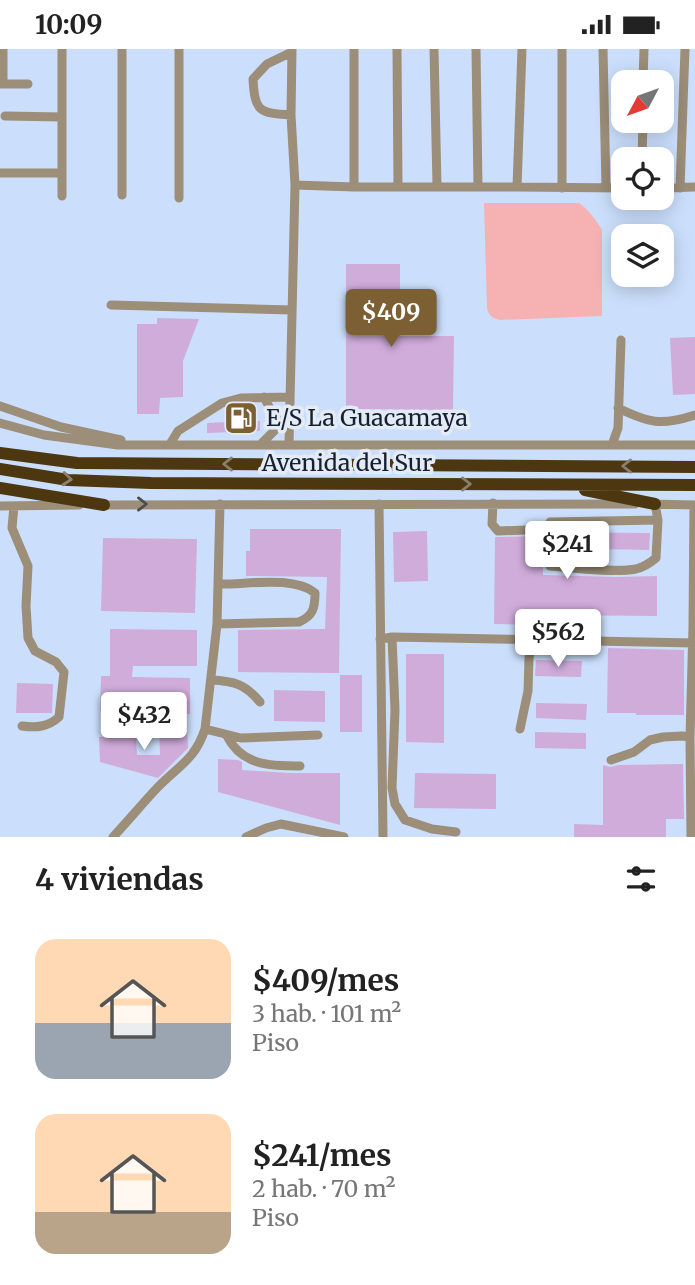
<!DOCTYPE html>
<html lang="es">
<head>
<meta charset="utf-8">
<style>
	:root { --surface:#fff; --page:#f6f6f6; --text:#222; --muted:#767676; --accent:#7c6033 }
	body { margin:0; font-family:Merriweather,serif; background:var(--page); color:var(--text); height:100vh; display:flex; flex-direction:column; font-size:26px; white-space:nowrap }
	* { box-sizing:border-box; margin:0 }
	p { font-size:23px; color:var(--muted) }
	.icon { flex:none; width:38px; height:38px; fill:none; stroke:currentColor; stroke-width:2; stroke-linecap:round; stroke-linejoin:round }
	.map { position:relative; height:788px; overflow:hidden }
	.panel { display:flex; flex-direction:column; background:var(--surface); flex:1 }
	.panel>* { flex:none }
	.needle { width:46px; rotate:229deg }
	.controls { position:absolute; left:611px; top:21px; display:grid; gap:14px }
	.controls a { display:grid; place-items:center; width:63px; height:63px; border-radius:14px; background:var(--surface); box-shadow:0 4px 18px #0003; font-size:35px }
	.price { position:absolute; translate:-50% -60px; padding:0 16px; border-radius:7px; background:#fff; color:#222; font-size:23px; line-height:46px; filter:drop-shadow(0 2px 4px #0008) }
	.price::after { content:''; position:absolute; left:50%; top:42px; width:21px; height:16px; margin-left:-10px; background:inherit; clip-path:polygon(0 0,100% 0,50% 100%) }
	.price.active { background:var(--accent); color:#fff }
	ul { padding:0; list-style:none }
	li { display:flex; align-items:center; gap:21px; height:175px; padding:0 35px }
	li span { display:grid; place-items:center; flex:none; width:196px; height:140px; border-radius:21px; color:#555 }
	li>.icon { margin-inline-start:auto }
	span .icon { width:84px; height:84px; fill:#fffc; stroke-width:1 }
	li b { font-size:30px }
	h2 { display:flex; justify-content:space-between; align-items:center; height:84px; padding:0 35px; font-size:30px }
	.status { display:flex; justify-content:space-between; align-items:center; height:49px; padding:0 35px; background:var(--surface); direction:ltr }
	.status svg { height:19px; fill:currentColor }
	.map>svg:first-child { display:block }
	.green { fill:#f6b1b2 }
	.building { fill:#d0acdb }
	.lines { fill:none; stroke-linecap:round; stroke-linejoin:round }
	.minor { stroke:#9c8e79; stroke-width:9 }
	.highway { stroke:#4c3711; stroke-width:12 }
	.oneway { stroke:#897f6c }
	.oneway2 { stroke:#4b4d4e }
	.labels { text-anchor:middle; stroke-width:7; stroke-linejoin:round; paint-order:stroke }
	.poi-label { font-size:23px; fill:#152132; stroke:#e5ebf5; text-anchor:start }
	.street-label { font-size:23px; fill:#152132; stroke:#e5ebf5 }
</style>
</head>
<body>
<div class="status"><b>10:09</b><svg viewBox="0 0 49 12"><path d="M0 12V9h3v3zM5 12V6h3v6zM10 12V3h3v9zM15 12V0h3v12zM26 1h20v11H26zM47 4h2v5h-2z"/></svg></div>
<div class="map">
<svg width="695" height="788" viewBox="0 0 695 788">
	<rect width="100%" height="100%" fill="#cbdffc"/>
	<path class="green" d="M484,154h95c10,7 17,17 23,27v86l-102,4c-8,-2 -11,-4 -13,-12z"/>
	<path class="building" d="M346,215h54v72h54l-1,74 -107,-1z
		M157,269l42,1 -16,42v36l-23,1 -1,16h-22v-90h20z
		M695,288v57l-22,1 -3,-57z
		M249,372h11v10l-53,2v-10z
		M250,480h91l-2,144 -101,-1v-42l87,-1 2,-52 -81,-1v-25h4z
		M427,482l1,50 -34,1 -1,-50z
		M549,483l101,1 -1,17 -106,-2v27l73,2 41,-1v40l-114,-1 -1,10 -48,-1 1,-87 54,-1z
		M103,489l94,1 -2,74 -94,-2z
		M110,580l87,1v36h-64l-1,11 58,1v36l-90,-3 1,-35h9z
		M608,599l76,2v65h-48v-2h-29z
		M406,605h38v89l-38,-1z
		M536,611l46,1 -1,16 -46,-1z
		M340,626h22v57h-22z
		M17,634l36,1 -1,29h-36z
		M274,641l51,1v31l-51,-1z
		M536,654l51,1 -1,16 -50,-2z
		M159,679h28l1,20 -30,30 -58,-16 -1,-25 37,-1 1,19h23z
		M535,683l51,1v16l-51,-1z
		M218,710l20,1 4,2v8l47,3h51v52l-122,-33z
		M683,715l1,55h-18v18h-92v-13l29,1v-60l7,2 9,-2z
		M415,724l81,1v35l-82,-1z"/>
	<g class="lines">
		<path class="minor" d="M3,0v35
			M122,0v146
			M354,0v138
			M397,0l1,138
			M434,0l3,137
			M476,0l2,138
			M603,0l3,139
			M643,33l1,-33
			M0,35h28
			M291,66c-32,-2 -36,-3 -38,-36l14,-15 25,-12
			M5,67l57,1
			M642,110l1,-38
			M0,124h62v-124
			M62,124v23
			M295,136l59,2h163l106,1
			M517,138l5,-138
			M562,139v-139
			M662,139l33,-1
			M680,139l5,-139
			M179,149v-149
			M111,256l181,5
			M264,348l15,29
			M0,357l61,21 60,13
			M618,359c31,15 43,18 77,7
			M0,374l44,12 74,10h577
			M170,395l8,-13 44,-28 19,-5 48,-1
			M261,395l18,-18 9,-16
			M289,395l6,-259 -4,-70 1,-66
			M612,396l6,-17 3,-88
			M493,454l-1,21 6,7 28,-1
			M379,455l4,333
			M649,455l46,1
			M100,456l535,-1
			M0,457l79,-1
			M14,457l-2,22 16,38 -2,40 2,32 7,13 21,11 8,10 -5,45c-11,10 -23,11 -37,9
			M550,473l108,-2
			M550,517c24,2 63,7 86,3 8,-2 14,-6 20,-11l2,-38 -3,-16
			M217,575l82,-2c14,-6 16,-14 16,-29 -22,-18 -70,-8 -97,-9
			M392,588l3,73 -3,78 3,16 10,16 27,9 24,3
			M380,590l12,-2 301,6
			M211,631c23,1 34,4 49,22
			M205,680l36,9 77,-3
			M520,680l8,-38 1,-33 3,-17
			M227,687c15,30 44,30 73,30
			M611,711l23,-8 16,-12 13,-3 19,-1 8,1
			M113,788c15,-16 29,-33 44,-49 21,-22 38,-28 48,-59l12,-105 3,-120
			M246,788l20,-9 15,-4 63,13
			M691,788l-1,-100 3,-110 1,-122"/>
		<path class="highway" d="M0,404l77,10 618,4
			M0,420l68,11 83,3 544,2
			M0,439l104,17
			M585,441l70,14"/>
	</g>
	<defs><path id="oneway-chevron" d="M-2-3.5L2.5 0L-2 3.5" fill="none" stroke-width="1.6" stroke-linecap="round" stroke-linejoin="round" transform="scale(1.75)"/></defs>
	<g class="oneway">
		<use href="#oneway-chevron" transform="translate(228 415) rotate(-180)"/>
		<use href="#oneway-chevron" transform="translate(627 417) rotate(-180)"/>
		<use href="#oneway-chevron" transform="translate(67 430) rotate(6)"/>
		<use href="#oneway-chevron" transform="translate(466 435)"/>
	</g>
	<use class="oneway2" href="#oneway-chevron" transform="translate(142 455)"/>
	<defs>
		<g id="fuel-square" transform="scale(1.75)"><rect x="-9" y="-9" width="18" height="18" rx="4" fill="#7c6033" stroke="#e5ebf5"/><path d="M-5.5-6h7V0h2V4h1.3V-2.5L3-4.5l.8-.8L6-3V5H2.5V1h-1V6h-7ZM-4.2-4.7v3.2H.2V-4.7Z" fill="#fff"/></g>
	</defs>
	<g fill-rule="evenodd">
		<use href="#fuel-square" x="241" y="369"/>
	</g>
	<g class="labels">
		<g class="poi-label">
			<text x="266" y="377">E/S La Guacamaya</text>
		</g>
		<g class="street-label">
			<text x="347" y="422">Avenida del Sur</text>
		</g>
	</g>
</svg>
<div class="controls">
<a><svg class="needle" viewBox="-14 -14 28 28"><path d="M0-13l5 13h-10z" fill="#e53935"/><path d="M0 13l5-13h-10z" fill="#767676"/></svg></a>
<a><svg class="icon" aria-label="locate" viewBox="0 0 24 24"><circle cx="12" cy="12" r="6"/><path d="M12 2v4M12 18v4M2 12h4M18 12h4"/></svg></a>
<a><svg class="icon" aria-label="layers" viewBox="0 0 24 24"><path d="M12 4l9 5-9 5-9-5zM3 14l9 5 9-5"/></svg></a>
</div>
<b class="price active" style="left:391px;top:300px">$409</b>
<b class="price" style="left:567px;top:532px">$241</b>
<b class="price" style="left:558px;top:620px">$562</b>
<b class="price" style="left:144px;top:703px">$432</b>
</div>
<section class="panel">
<h2>4 viviendas<svg class="icon" aria-label="filters" viewBox="0 0 24 24"><path d="M4 7h16M4 17h16"/><circle cx="9" cy="7" r="2"/><circle cx="15" cy="17" r="2"/></svg></h2>
<ul>
<li><span style="background:linear-gradient(#ffd9b3 60%,#9aa5b1 0)"><svg class="icon" aria-label="home" viewBox="0 0 24 24"><path d="M3 11l9-7 9 7M6 9v11h12V9"/></svg></span><div><b>$409/mes</b><p>3 hab. · 101 m²</p><p>Piso</p></div></li>
<li><span style="background:linear-gradient(#ffd9b3 70%,#b9a48a 0)"><svg class="icon" aria-label="home" viewBox="0 0 24 24"><path d="M3 11l9-7 9 7M6 9v11h12V9"/></svg></span><div><b>$241/mes</b><p>2 hab. · 70 m²</p><p>Piso</p></div></li>
</ul>
</section>
</body>
</html>
